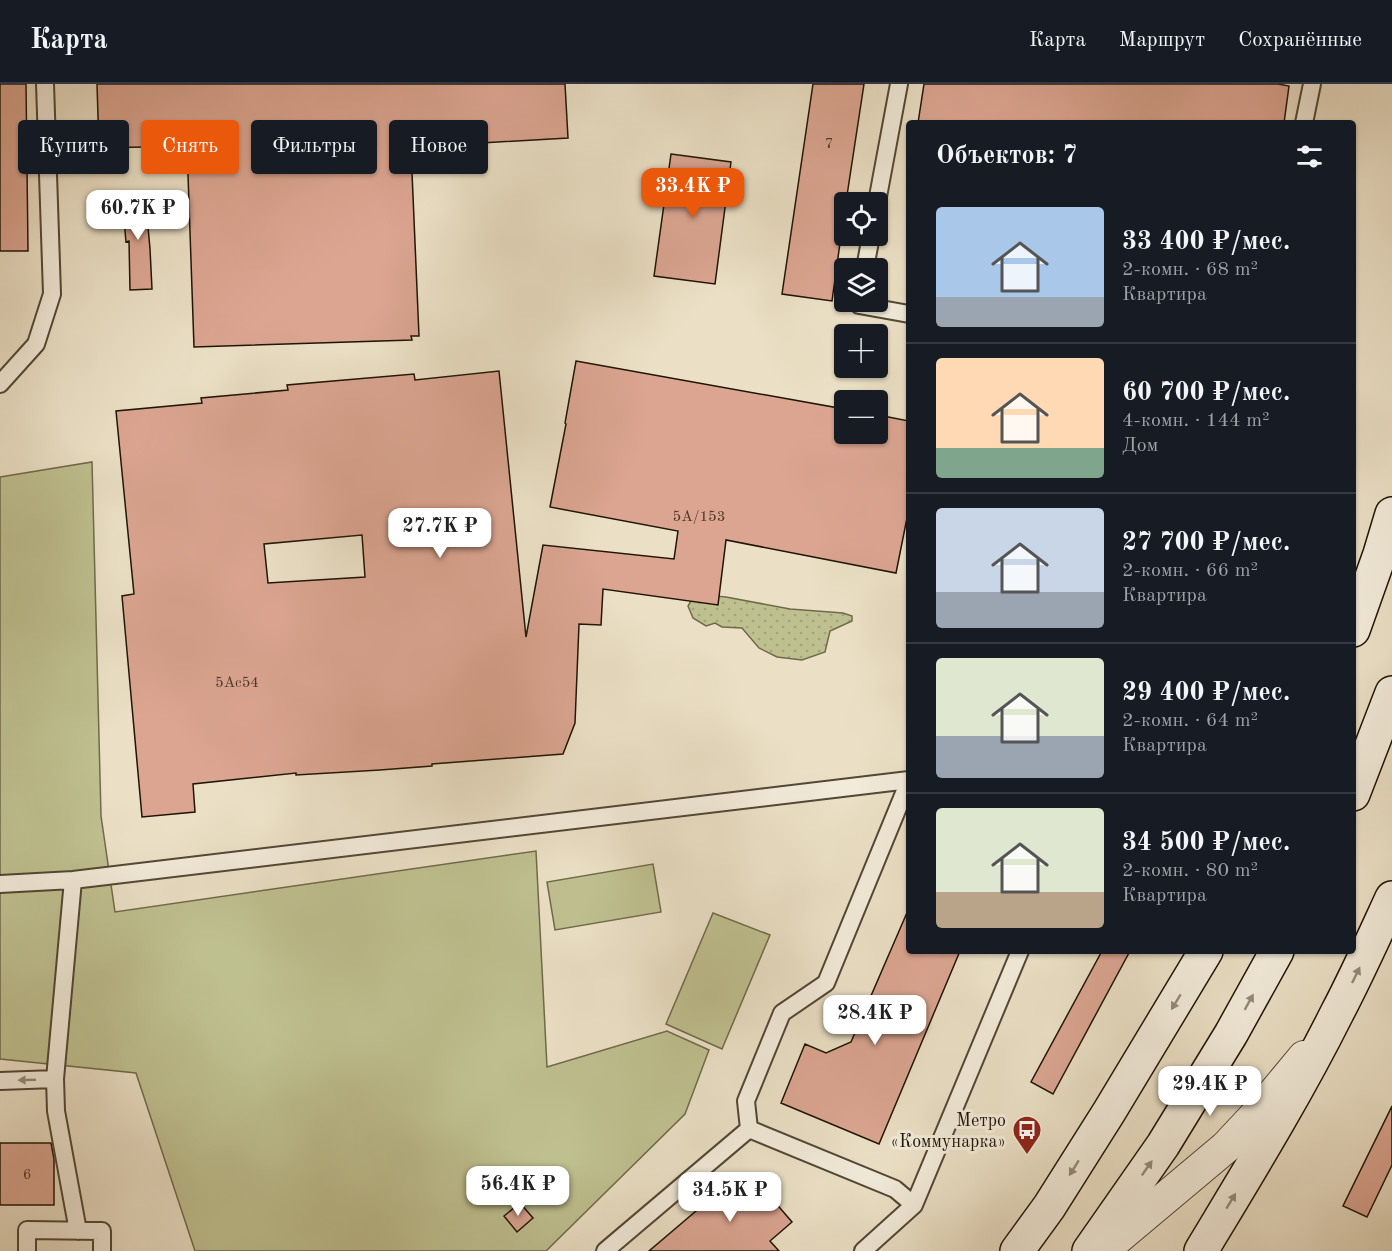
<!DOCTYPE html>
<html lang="ru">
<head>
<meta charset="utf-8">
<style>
	:root { --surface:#171b24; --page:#242831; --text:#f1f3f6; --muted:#9ea1a6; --line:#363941; --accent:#ea580c }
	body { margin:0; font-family:"Old Standard TT",serif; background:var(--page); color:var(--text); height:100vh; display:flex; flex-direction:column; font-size:22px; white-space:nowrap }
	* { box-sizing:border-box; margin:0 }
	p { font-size:20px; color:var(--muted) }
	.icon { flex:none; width:33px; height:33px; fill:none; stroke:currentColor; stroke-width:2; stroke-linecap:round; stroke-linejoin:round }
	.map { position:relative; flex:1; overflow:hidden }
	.side { position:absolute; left:906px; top:36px; width:450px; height:834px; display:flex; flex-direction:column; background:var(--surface); border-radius:6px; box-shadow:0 2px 4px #0004 }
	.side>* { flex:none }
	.top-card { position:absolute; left:18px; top:36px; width:570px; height:54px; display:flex; gap:12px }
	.tools { position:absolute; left:834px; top:108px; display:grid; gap:12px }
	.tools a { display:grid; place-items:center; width:54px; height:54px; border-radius:6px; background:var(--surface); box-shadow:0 2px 4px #0004; font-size:30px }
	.price { position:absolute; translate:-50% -51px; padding:0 14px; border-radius:12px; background:#fff; color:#222; font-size:20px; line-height:39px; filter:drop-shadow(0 2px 3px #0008) }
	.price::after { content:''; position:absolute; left:50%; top:36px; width:18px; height:14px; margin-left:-9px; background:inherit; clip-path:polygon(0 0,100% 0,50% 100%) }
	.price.selected { background:var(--accent); color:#fff }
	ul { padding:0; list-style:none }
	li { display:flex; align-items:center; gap:18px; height:150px; padding:0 30px }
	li+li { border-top:2px solid var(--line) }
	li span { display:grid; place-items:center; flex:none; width:168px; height:120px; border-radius:6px; color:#555 }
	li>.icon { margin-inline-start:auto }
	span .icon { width:72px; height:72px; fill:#fffc; stroke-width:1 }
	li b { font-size:26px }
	h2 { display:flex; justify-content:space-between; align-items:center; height:72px; padding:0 30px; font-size:26px }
	.pill { padding:0 21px; border-radius:6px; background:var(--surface); box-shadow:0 2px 4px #0004; font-size:21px; line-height:54px }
	.pill.selected { background:var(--accent); color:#fff }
	header { display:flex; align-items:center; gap:36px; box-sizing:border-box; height:84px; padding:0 30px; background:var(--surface); border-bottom:2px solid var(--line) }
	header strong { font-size:28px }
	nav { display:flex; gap:33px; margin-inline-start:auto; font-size:21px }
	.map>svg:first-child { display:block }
	.grass { fill:url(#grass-dots); stroke:#6f6a4a; stroke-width:1.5 }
	.park { fill:#bfc090; stroke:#6f6a4a; stroke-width:1.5 }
	.building { fill:#dba591; stroke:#1f1405; stroke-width:1.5; fill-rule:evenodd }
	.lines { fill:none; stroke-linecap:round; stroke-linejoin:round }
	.lane-casing { stroke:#524735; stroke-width:20 }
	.street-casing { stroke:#524735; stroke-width:34 }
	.secondary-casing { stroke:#1f1405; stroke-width:36 }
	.lane { stroke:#f2ebda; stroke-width:16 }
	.street { stroke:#f2ebda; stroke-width:32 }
	.secondary { stroke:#f2ebda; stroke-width:33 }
	.oneway { fill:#938a7a }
	.labels { text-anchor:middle; stroke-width:6; stroke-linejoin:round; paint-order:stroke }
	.number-label { font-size:15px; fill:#4e3828 }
	.poi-label { font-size:18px; fill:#1f1405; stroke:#f2ebda; text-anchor:end }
</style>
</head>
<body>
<header>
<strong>Карта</strong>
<nav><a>Карта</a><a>Маршрут</a><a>Сохранённые</a></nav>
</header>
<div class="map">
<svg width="1392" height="1167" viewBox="0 0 1392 1167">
	<defs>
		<pattern id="grass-dots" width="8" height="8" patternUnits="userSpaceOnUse" patternTransform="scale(1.5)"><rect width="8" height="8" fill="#bfc090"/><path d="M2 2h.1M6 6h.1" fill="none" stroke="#a4a47b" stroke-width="1.8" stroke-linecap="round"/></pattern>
	</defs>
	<rect width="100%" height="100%" fill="#ebe0c6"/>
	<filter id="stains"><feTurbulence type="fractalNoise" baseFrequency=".00333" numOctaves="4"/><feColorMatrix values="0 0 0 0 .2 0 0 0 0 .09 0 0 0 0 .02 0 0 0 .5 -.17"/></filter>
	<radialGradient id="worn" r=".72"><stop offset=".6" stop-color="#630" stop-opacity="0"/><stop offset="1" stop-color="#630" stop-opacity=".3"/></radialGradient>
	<path class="grass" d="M695,510l31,3 64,12 53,4 9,3v5l-22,10 -5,21 -23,8 -25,-3 -18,-9 -17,-20 -20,-1 -7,-4 -9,3 -13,-8 -5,-12z"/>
	<path class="park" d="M92,378l9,354 14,96 421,-61 11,216 120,-36 42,19 -24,64 -139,137h-351l-59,-178 -136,-14v-582z
		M653,780l8,48 -106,18 -8,-48z
		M713,829l57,22 -48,114 -56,-25z"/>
	<path class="building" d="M0,0h26l2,167h-28z
		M97,0h468l3,54 -87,5v2l-70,4 8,187h-8l1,4 -218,7 -7,-201 -88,2z
		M813,0h51l-18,118h-2v12l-12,87 -50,-7z
		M924,0h354l11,2 -5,37h-366z
		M671,70l60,8 -16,122 -61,-8z
		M145,110l5,55 2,40 -22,1 -1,-49 -3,1 -4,-46z
		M576,277l268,48v25h34v-19l31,6v87l-13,65 -170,-33 -8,65 -115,-16 -2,36 -22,-1 -4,99 -12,31 -131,10v2l-52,4 -84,5v-2l-103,11 2,28 -53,5 -20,-221 12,-2 -18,-183 86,-8 -1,-5 87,-8 -1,-5 127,-11 1,6 84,-9 27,266 17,-92 131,14 4,-28 -128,-24 16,-83 -1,-1zM362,451l3,42 -97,6 -4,-39z
		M909,824v43h51l-81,193 -98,-41 24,-59 21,9 25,-11z
		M1102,867h28l-77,143 -22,-12z
		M1392,1022v59l-25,52 -24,-11z
		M0,1059h51l3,16v46h-54z
		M736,1093l9,10 10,-8 37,43 -22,19 9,10h-130z
		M520,1119l13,15 -16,14 -13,-16z"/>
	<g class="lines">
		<g class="lane-casing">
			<path id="lane" d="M1304,39l8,-39
				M877,118l22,-118
				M865,184l6,-32
				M859,218v3l50,9
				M0,300l36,-40 16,-50 -7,-210
				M73,796l-18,199 1,32 22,120
				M0,800l73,-4 836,-100
				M0,997l55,-2
				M749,1045l-3,-28 36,-88 44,-30 83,-202
				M749,1045l146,60 19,16
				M27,1167v-21l75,1v20
				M605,1167l144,-122
				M863,1167l51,-46 106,-254"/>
		</g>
		<g class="street-casing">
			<path id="street" d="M1102,1167l124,-104 29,-31 49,-59"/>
		</g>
		<g class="secondary-casing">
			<path id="secondary" d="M1353,546l27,-76 12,-40
				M1353,710l39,-101
				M1017,1167l32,-44 60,-95 97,-161
				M1089,1167l74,-106 68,-111 46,-83
				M1201,1167c47,-78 95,-156 136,-238 20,-38 37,-76 55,-115"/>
		</g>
		<use href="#lane" class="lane"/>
		<use href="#street" class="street"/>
		<use href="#secondary" class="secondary"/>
	</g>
	<defs><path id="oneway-solid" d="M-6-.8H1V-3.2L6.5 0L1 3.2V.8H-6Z" transform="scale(1.5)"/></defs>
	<g class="oneway">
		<use href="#oneway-solid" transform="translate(1356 891) rotate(-64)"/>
		<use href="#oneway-solid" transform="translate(1176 918) rotate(121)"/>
		<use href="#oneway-solid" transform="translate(1249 918) rotate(-61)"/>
		<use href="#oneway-solid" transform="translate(27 996) rotate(178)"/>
		<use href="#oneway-solid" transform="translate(1074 1084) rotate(122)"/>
		<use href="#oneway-solid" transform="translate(1147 1084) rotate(-55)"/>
		<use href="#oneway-solid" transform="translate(1231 1117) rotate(-59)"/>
	</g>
	<defs>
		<g id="bus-pin" transform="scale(1.5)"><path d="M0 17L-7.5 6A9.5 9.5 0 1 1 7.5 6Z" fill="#8f2418" stroke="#f2ebda"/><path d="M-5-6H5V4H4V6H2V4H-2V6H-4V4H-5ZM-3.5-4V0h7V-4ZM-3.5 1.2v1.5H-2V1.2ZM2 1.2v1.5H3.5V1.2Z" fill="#fff"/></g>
	</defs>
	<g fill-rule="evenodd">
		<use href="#bus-pin" x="1027" y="1046"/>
	</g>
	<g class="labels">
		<g class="number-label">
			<text x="829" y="64">7</text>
			<text x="699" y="437">5А/153</text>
			<text x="237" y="603">5Ас54</text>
			<text x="27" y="1095">6</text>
		</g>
		<g class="poi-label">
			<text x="1006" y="1042">Метро<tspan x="1006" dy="21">«Коммунарка»</tspan></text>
		</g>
	</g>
	<rect width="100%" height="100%" filter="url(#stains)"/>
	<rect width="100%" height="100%" fill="url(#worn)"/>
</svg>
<div class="tools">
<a><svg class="icon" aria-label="locate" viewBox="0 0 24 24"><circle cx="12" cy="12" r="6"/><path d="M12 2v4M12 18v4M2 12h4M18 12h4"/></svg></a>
<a><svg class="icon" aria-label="layers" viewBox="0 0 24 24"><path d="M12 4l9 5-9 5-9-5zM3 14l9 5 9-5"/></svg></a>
<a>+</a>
<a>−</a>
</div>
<b class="price selected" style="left:693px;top:135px">33.4K ₽</b>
<b class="price" style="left:138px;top:157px">60.7K ₽</b>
<b class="price" style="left:440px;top:475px">27.7K ₽</b>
<b class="price" style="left:875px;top:962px">28.4K ₽</b>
<b class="price" style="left:1210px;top:1033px">29.4K ₽</b>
<b class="price" style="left:518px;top:1133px">56.4K ₽</b>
<b class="price" style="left:730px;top:1139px">34.5K ₽</b>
<div class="top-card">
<a class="pill">Купить</a>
<a class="pill selected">Снять</a>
<a class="pill">Фильтры</a>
<a class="pill">Новое</a>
</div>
<section class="side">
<h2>Объектов: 7<svg class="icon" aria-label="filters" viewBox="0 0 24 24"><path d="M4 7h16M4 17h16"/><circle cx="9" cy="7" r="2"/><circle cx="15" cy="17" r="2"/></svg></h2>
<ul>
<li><span style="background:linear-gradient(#a9c7e8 75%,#9aa5b1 0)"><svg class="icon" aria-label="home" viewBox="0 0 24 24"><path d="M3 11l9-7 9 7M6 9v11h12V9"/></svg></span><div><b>33 400 ₽/мес.</b><p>2-комн. · 68 m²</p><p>Квартира</p></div></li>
<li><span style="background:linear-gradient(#ffd9b3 75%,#7fa58c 0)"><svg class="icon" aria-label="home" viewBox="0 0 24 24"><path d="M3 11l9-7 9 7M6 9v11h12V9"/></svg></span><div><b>60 700 ₽/мес.</b><p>4-комн. · 144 m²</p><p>Дом</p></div></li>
<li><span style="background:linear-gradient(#c9d6e8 70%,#9aa5b1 0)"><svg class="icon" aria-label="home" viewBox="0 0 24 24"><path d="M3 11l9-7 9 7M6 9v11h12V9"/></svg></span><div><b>27 700 ₽/мес.</b><p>2-комн. · 66 m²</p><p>Квартира</p></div></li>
<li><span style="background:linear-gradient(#dfe7d0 65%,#9aa5b1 0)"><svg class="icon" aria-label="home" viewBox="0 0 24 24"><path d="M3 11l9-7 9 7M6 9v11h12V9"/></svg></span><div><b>29 400 ₽/мес.</b><p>2-комн. · 64 m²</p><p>Квартира</p></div></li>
<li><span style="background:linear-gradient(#dfe7d0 70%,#b9a48a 0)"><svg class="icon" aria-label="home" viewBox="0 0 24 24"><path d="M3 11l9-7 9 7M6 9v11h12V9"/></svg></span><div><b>34 500 ₽/мес.</b><p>2-комн. · 80 m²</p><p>Квартира</p></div></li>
</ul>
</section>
</div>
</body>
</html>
